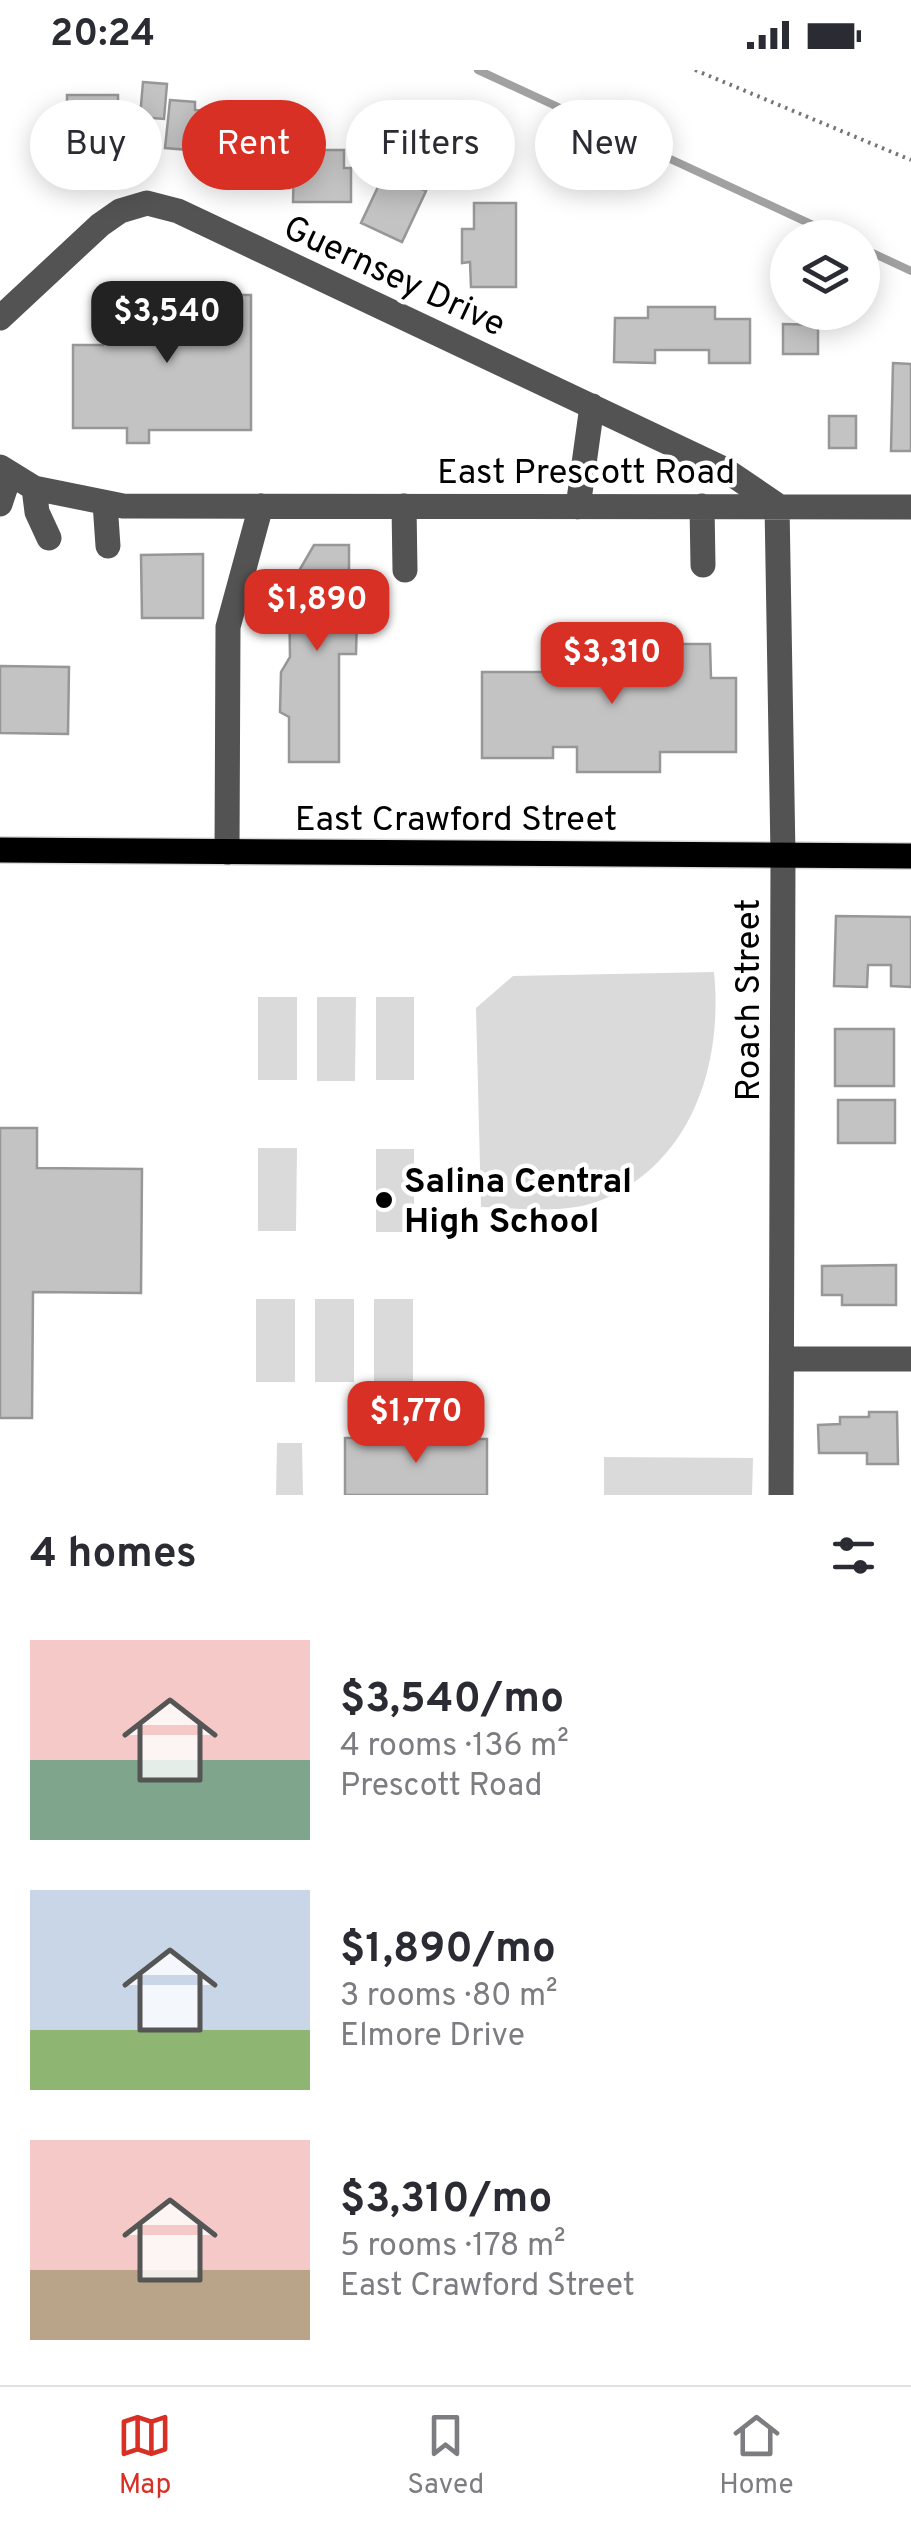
<!DOCTYPE html>
<html lang="en">
<head>
<meta charset="utf-8">
<style>
	:root { --surface:#fff; --page:#f2f2f3; --text:#2b2b33; --muted:#7c7c81; --line:#e1e1e2; --accent:#d93025 }
	body { margin:0; font-family:Overpass,sans-serif; background:var(--page); color:var(--text); height:100vh; display:flex; flex-direction:column; font-size:38px; white-space:nowrap }
	* { box-sizing:border-box; margin:0 }
	p { font-size:32px; color:var(--muted) }
	.icon { flex:none; width:55px; height:55px; fill:none; stroke:currentColor; stroke-width:2; stroke-linecap:round; stroke-linejoin:round }
	.map { position:relative; height:1425px; overflow:hidden }
	.details { display:flex; flex-direction:column; background:var(--surface); flex:1 }
	.details>* { flex:none }
	.banner { position:absolute; left:30px; top:30px; width:852px; height:90px; display:flex; gap:20px }
	.fabs { position:absolute; left:770px; top:150px; display:grid; gap:20px }
	.fabs a { display:grid; place-items:center; width:110px; height:110px; border-radius:50%; background:var(--surface); box-shadow:0 5px 25px #0003; font-size:50px }
	.price { position:absolute; translate:-50% -85px; padding:0 22px; border-radius:20px; background:var(--accent); color:#fff; font-size:32px; line-height:65px; filter:drop-shadow(0 2px 5px #0008) }
	.price::after { content:''; position:absolute; left:50%; top:60px; width:30px; height:22px; margin-left:-15px; background:inherit; clip-path:polygon(0 0,100% 0,50% 100%) }
	.price.selected { background:#222; color:#fff }
	ul { padding:0; list-style:none }
	li { display:flex; align-items:center; gap:30px; height:250px; padding:0 30px }
	li span { display:grid; place-items:center; flex:none; width:280px; height:200px; border-radius:0px; color:#555 }
	li>.icon { margin-inline-start:auto }
	span .icon { width:120px; height:120px; fill:#fffc; stroke-width:1 }
	li b { font-size:42px }
	h2 { display:flex; justify-content:space-between; align-items:center; height:120px; padding:0 30px; font-size:42px }
	.chip { padding:0 35px; border-radius:45px; background:var(--surface); box-shadow:0 5px 25px #0003; font-size:35px; line-height:90px }
	.chip.selected { background:var(--accent); color:#fff }
	.status { display:flex; justify-content:space-between; align-items:center; height:70px; padding:0 50px; background:var(--surface); direction:ltr }
	.status svg { height:28px; fill:currentColor }
	.tab-bar { display:flex; justify-content:space-around; align-items:center; height:140px; border-top:2px solid var(--line); background:var(--surface); font-size:28px; color:var(--muted) }
	.tab-bar a { display:grid; justify-items:center; gap:5px }
	.tab-bar .selected { color:var(--accent) }
	.map>svg:first-child { display:block }
	.green { fill:#dadada }
	.lines { fill:none; stroke-linecap:round; stroke-linejoin:round }
	.stream { stroke:#a1a1a1; stroke-width:8 }
	.building { fill:#c3c3c3; stroke:#979797; stroke-width:2.5 }
	.major-casing { stroke:#dbdbdb; stroke-width:28 }
	.path { stroke:#757575; stroke-width:4; stroke-dasharray:2.5 5; stroke-linecap:butt }
	.minor { stroke:#535353; stroke-width:25 }
	.major { stroke:#000; stroke-width:25 }
	.poi-dot { fill:#000; stroke:#fff; stroke-width:4 }
	.labels { text-anchor:middle; stroke-width:9; stroke-linejoin:round; paint-order:stroke }
	.street-label { font-size:35px; fill:#000; stroke:#fff }
	.poi-label { font-size:35px; font-weight:bold; fill:#000; stroke:#fff; text-anchor:start }
</style>
</head>
<body>
<div class="status"><b>20:24</b><svg viewBox="0 0 49 12"><path d="M0 12V9h3v3zM5 12V6h3v6zM10 12V3h3v9zM15 12V0h3v12zM26 1h20v11H26zM47 4h2v5h-2z"/></svg></div>
<div class="map">
<svg width="911" height="1425" viewBox="0 0 911 1425">
	<rect width="100%" height="100%" fill="#fff"/>
	<path class="green" d="M714,902c9,89 -20,188 -110,227 -36,16 -84,9 -123,8l-5,-199 37,-32z
		M258,927h39v83h-39z
		M317,927h39l-1,84h-38z
		M376,927h38v83h-38z
		M258,1078h39l-1,83h-38z
		M376,1079h38v83h-38z
		M256,1229h39v83h-39z
		M315,1229h39v83h-39z
		M374,1229h39v83h-39z
		M277,1373h25l1,52h-27z
		M604,1387l149,1 -1,37h-148z"/>
	<g class="lines">
		<path class="stream" d="M478,0l363,168
			M862,178l49,23"/>
	</g>
	<path class="building" d="M143,12l24,2 -3,35 -24,-2z
		M67,25h51v42h-51z
		M170,30l25,2v8l47,5 -4,39 -73,-6z
		M318,80h26v18h7v34h-58l1,-36h24z
		M385,102l41,19 -24,51 -41,-19z
		M474,133h42v84h-45l-1,-25 -8,1v-34h12z
		M103,225h148v135h-102v13h-22v-15h-54v-83h30z
		M648,237h67v12h35v44h-41v-13h-54v13l-41,-1 1,-44h33z
		M783,254l35,1v29h-35z
		M893,293l18,1v87h-20z
		M829,346h27v32h-27z
		M314,475h35v72h8l-1,37h-17v108h-50v-45l-9,-5 1,-40 9,-15 -1,-69z
		M203,484v64h-61l-1,-63z
		M594,559h29v22h36v-7h51l1,34h25v74h-76v20h-83v-25h-24v11h-71v-86h79v-19l33,-1z
		M0,596l69,1 -1,67 -68,-1z
		M836,846l75,1v70l-20,-1v-21h-23l-1,22 -33,-1z
		M835,959h59v57h-59z
		M838,1030h57v43h-57z
		M0,1058h37v40l105,1 -1,124 -108,-1 -1,126h-32z
		M896,1195v40h-54v-10h-20v-29z
		M869,1342h28l1,52h-31v-11h-48l-1,-28 22,-1v-7h29z
		M402,1359h32v10h53v56h-142v-57h57z"/>
	<g class="lines">
		<g class="major-casing">
			<path id="major" d="M0,780l911,6"/>
		</g>
		<path class="path" d="M695,0l216,90"/>
		<path class="minor" d="M0,248l100,-93 20,-14 27,-8 31,8 546,258 53,36 6,350 -2,640
			M0,397l34,21 89,18 788,1
			M34,418l3,24 12,26
			M105,433l3,43
			M0,434l10,-30
			M404,436l1,64
			M702,436l1,59
			M578,437l14,-101
			M227,782l1,-225 33,-121
			M782,1289h129"/>
		<use href="#major" class="major"/>
	</g>
	<circle class="poi-dot" cx="384" cy="1130" r="10"/>
	<g class="labels">
		<g class="street-label">
			<text transform="translate(395 205) rotate(25)" y="12">Guernsey Drive</text>
			<text x="586" y="413">East Prescott Road</text>
			<text x="456" y="760">East Crawford Street</text>
			<text transform="translate(747 930) rotate(-90)" y="12">Roach Street</text>
		</g>
		<g class="poi-label">
			<text x="404" y="1122">Salina Central<tspan x="404" dy="40">High School</tspan></text>
		</g>
	</g>
</svg>
<div class="fabs">
<a><svg class="icon" aria-label="layers" viewBox="0 0 24 24"><path d="M12 4l9 5-9 5-9-5zM3 14l9 5 9-5"/></svg></a>
</div>
<b class="price selected" style="left:167px;top:296px">$3,540</b>
<b class="price" style="left:317px;top:584px">$1,890</b>
<b class="price" style="left:612px;top:637px">$3,310</b>
<b class="price" style="left:416px;top:1396px">$1,770</b>
<div class="banner">
<a class="chip">Buy</a>
<a class="chip selected">Rent</a>
<a class="chip">Filters</a>
<a class="chip">New</a>
</div>
</div>
<section class="details">
<h2>4 homes<svg class="icon" aria-label="filters" viewBox="0 0 24 24"><path d="M4 7h16M4 17h16"/><circle cx="9" cy="7" r="2"/><circle cx="15" cy="17" r="2"/></svg></h2>
<ul>
<li><span style="background:linear-gradient(#f6c9c9 60%,#7fa58c 0)"><svg class="icon" aria-label="home" viewBox="0 0 24 24"><path d="M3 11l9-7 9 7M6 9v11h12V9"/></svg></span><div><b>$3,540/mo</b><p>4 rooms · 136 m²</p><p>Prescott Road</p></div></li>
<li><span style="background:linear-gradient(#c9d6e8 70%,#8fb573 0)"><svg class="icon" aria-label="home" viewBox="0 0 24 24"><path d="M3 11l9-7 9 7M6 9v11h12V9"/></svg></span><div><b>$1,890/mo</b><p>3 rooms · 80 m²</p><p>Elmore Drive</p></div></li>
<li><span style="background:linear-gradient(#f6c9c9 65%,#b9a48a 0)"><svg class="icon" aria-label="home" viewBox="0 0 24 24"><path d="M3 11l9-7 9 7M6 9v11h12V9"/></svg></span><div><b>$3,310/mo</b><p>5 rooms · 178 m²</p><p>East Crawford Street</p></div></li>
</ul>
</section>
<nav class="tab-bar">
<a class="selected"><svg class="icon" aria-label="map" viewBox="0 0 24 24"><path d="M3 6l6-2 6 2 6-2v14l-6 2-6-2-6 2zM9 4v14M15 6v14"/></svg>Map</a>
<a><svg class="icon" aria-label="saved" viewBox="0 0 24 24"><path d="M7 4h10v16l-5-4-5 4z"/></svg>Saved</a>
<a><svg class="icon" aria-label="home" viewBox="0 0 24 24"><path d="M3 11l9-7 9 7M6 9v11h12V9"/></svg>Home</a>
</nav>
</body>
</html>
